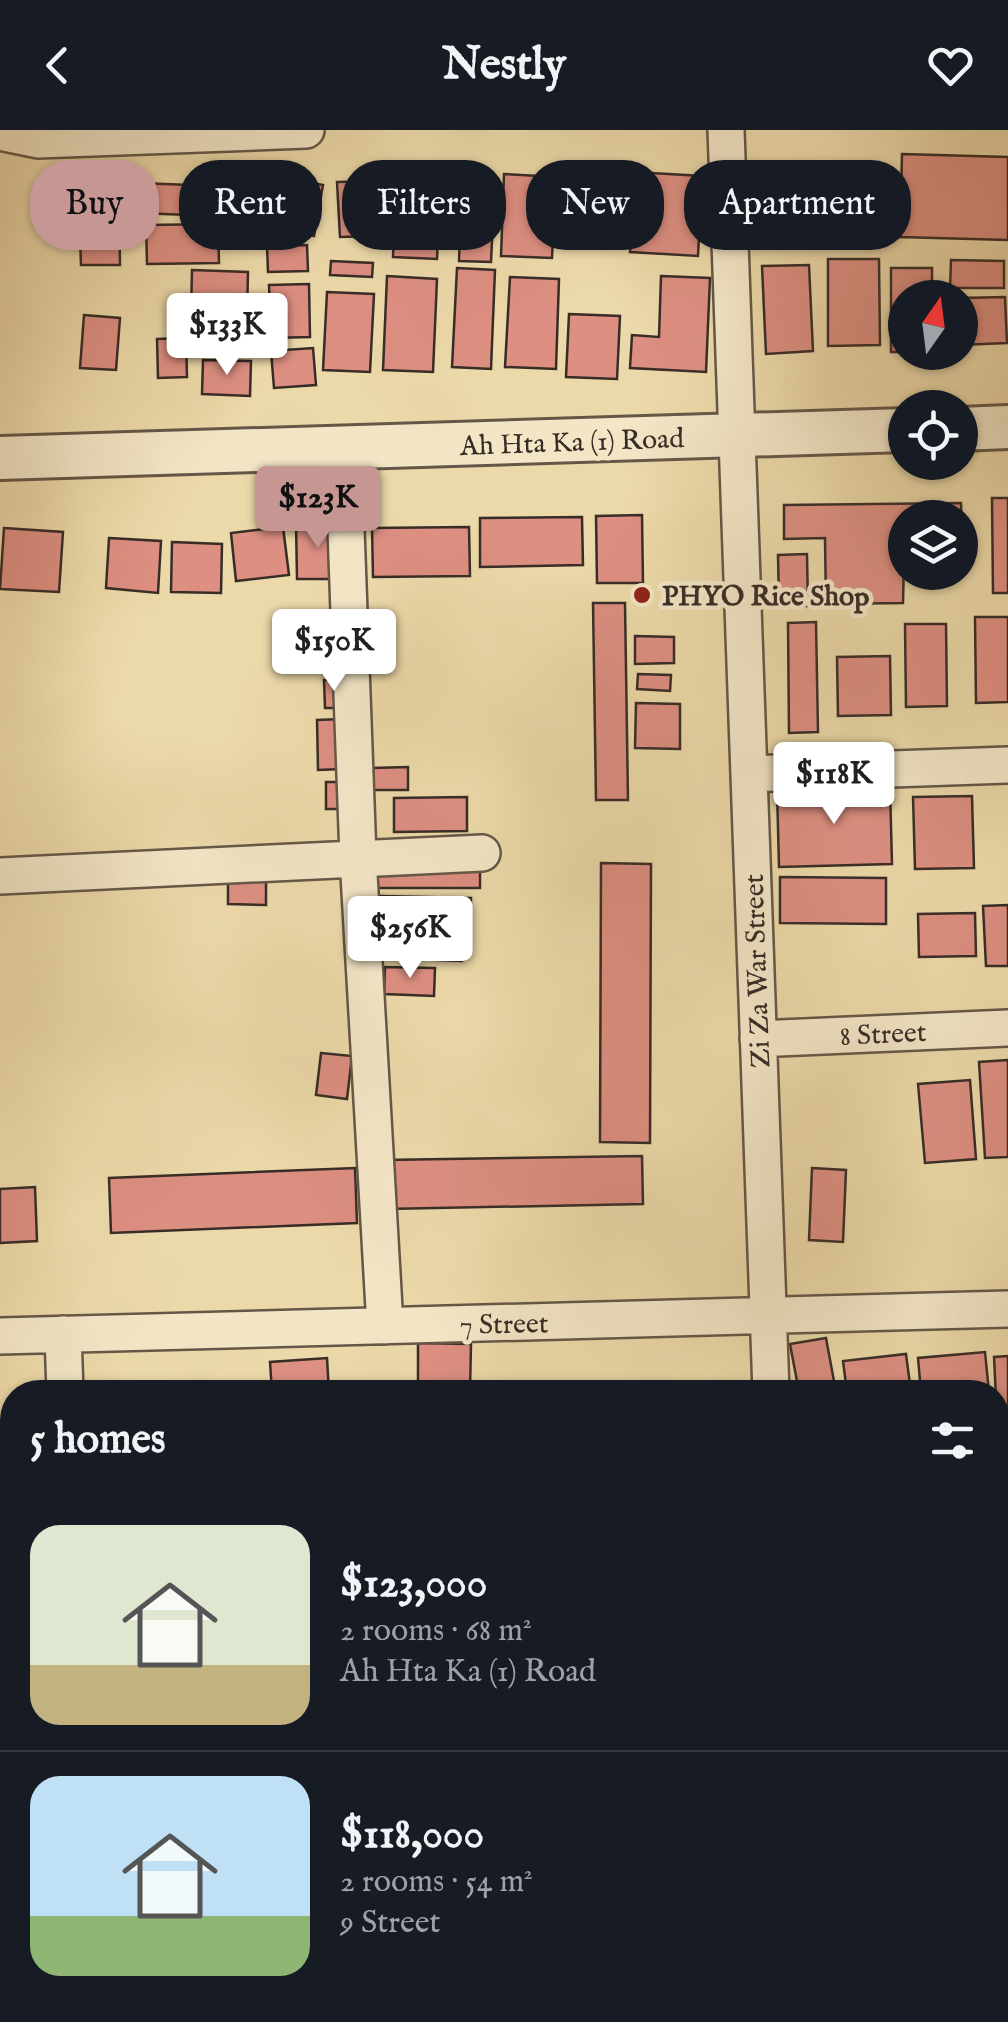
<!DOCTYPE html>
<html lang="en">
<head>
<meta charset="utf-8">
<style>
	:root { --surface:#171b24; --page:#20242c; --text:#f1f3f6; --muted:#9ea1a6; --line:#363941; --accent:#c59692 }
	body { margin:0; font-family:"IM FELL English",serif; background:var(--page); color:var(--text); height:100vh; display:flex; flex-direction:column; font-size:38px; white-space:nowrap }
	* { box-sizing:border-box; margin:0 }
	p { font-size:32px; color:var(--muted) }
	.icon { flex:none; width:55px; height:55px; fill:none; stroke:currentColor; stroke-width:2; stroke-linecap:round; stroke-linejoin:round }
	.map { position:relative; flex:1; overflow:hidden }
	.drawer { position:absolute; left:0px; top:1250px; width:1010px; height:642px; display:flex; flex-direction:column; background:var(--surface); border-radius:40px 40px 0 0; box-shadow:0 2px 8px #0004 }
	.drawer>* { flex:none }
	.hud { position:absolute; left:30px; top:30px; width:950px; height:90px; display:flex; gap:20px }
	.needle { width:65px; rotate:14deg }
	.tools { position:absolute; left:888px; top:150px; display:grid; gap:20px }
	.tools a { display:grid; place-items:center; width:90px; height:90px; border-radius:50%; background:var(--surface); box-shadow:0 2px 8px #0004; font-size:50px }
	.price { position:absolute; translate:-50% -85px; padding:0 22px; border-radius:10px; background:#fff; color:#222; font-size:32px; line-height:65px; filter:drop-shadow(0 2px 5px #0008) }
	.price::after { content:''; position:absolute; left:50%; top:60px; width:30px; height:22px; margin-left:-15px; background:inherit; clip-path:polygon(0 0,100% 0,50% 100%) }
	.price.active { background:var(--accent); color:#111 }
	ul { padding:0; list-style:none }
	li { display:flex; align-items:center; gap:30px; height:250px; padding:0 30px }
	li+li { border-top:2px solid var(--line) }
	li span { display:grid; place-items:center; flex:none; width:280px; height:200px; border-radius:30px; color:#555 }
	li>.icon { margin-inline-start:auto }
	span .icon { width:120px; height:120px; fill:#fffc; stroke-width:1 }
	li b { font-size:42px }
	h2 { display:flex; justify-content:space-between; align-items:center; height:120px; padding:0 30px; font-size:42px }
	.tag { padding:0 35px; border-radius:40px; background:var(--surface); box-shadow:0 2px 8px #0004; font-size:35px; line-height:90px }
	.tag.active { background:var(--accent); color:#111 }
	header { display:flex; justify-content:space-between; align-items:center; height:130px; padding:0 30px; background:var(--surface); font-size:45px; font-weight:800 }
	.map>svg:first-child { display:block }
	.building { fill:#dd8f82; stroke:#382c27; stroke-width:2.5 }
	.lines { fill:none; stroke-linecap:round; stroke-linejoin:round }
	.minor-casing { stroke:#655748; stroke-width:40 }
	.tertiary-casing { stroke:#655748; stroke-width:48 }
	.minor { stroke:#f3e6c7; stroke-width:35 }
	.tertiary { stroke:#f3e6c7; stroke-width:42 }
	.poi-dot { fill:#8f2418; stroke:#f3e6c7; stroke-width:4 }
	.labels { text-anchor:middle; stroke-width:9; stroke-linejoin:round; paint-order:stroke }
	.street-label { font-size:28px; fill:#382c27; stroke:#f3e6c7 }
	.poi-label { font-size:28px; font-weight:bold; fill:#382c27; stroke:#f3e6c7; text-anchor:start }
</style>
</head>
<body>
<header><svg class="icon" aria-label="back" viewBox="0 0 24 24"><path d="M15 5l-7 7 7 7"/></svg>Nestly<svg class="icon" aria-label="heart" viewBox="0 0 24 24"><path d="M12 20l-8-8c-3-5 5-10 8-4 3-6 11-1 8 4z"/></svg></header>
<div class="map">
<svg width="1008" height="1892" viewBox="0 0 1008 1892">
	<rect width="100%" height="100%" fill="#ecd9a9"/>
	<filter id="stains"><feTurbulence type="fractalNoise" baseFrequency=".002" numOctaves="4"/><feColorMatrix values="0 0 0 0 .2 0 0 0 0 .09 0 0 0 0 .02 0 0 0 .5 -.17"/></filter>
	<radialGradient id="worn" r=".72"><stop offset=".6" stop-color="#630" stop-opacity="0"/><stop offset="1" stop-color="#630" stop-opacity=".3"/></radialGradient>
	<path class="building" d="M902,24l106,3v83l-108,-3z
		M765,32l56,3 -4,78 -56,-3z
		M397,39l44,3 -4,87 -44,-2z
		M634,42l68,4 -4,80 -68,-4z
		M504,44l52,3 -4,81 -51,-2z
		M462,47l33,2 -4,83 -32,-1z
		M258,49l22,1 -3,57h-21z
		M292,49l31,6 -9,51 -31,-6z
		M375,51l2,55 -37,1 -3,-55z
		M139,53l50,2 -1,30 -49,-2z
		M577,53l48,3 -2,55 -48,-3z
		M230,56l21,1 -2,56 -21,-1z
		M119,78l1,57h-39l-2,-56z
		M218,94l1,39 -72,1 -1,-39z
		M307,115l1,26 -40,1 -1,-26z
		M828,129h51l1,86 -52,1z
		M951,130l53,1v27h-54z
		M331,131l42,2 -1,14 -42,-2z
		M809,135l4,86 -47,3 -4,-88z
		M457,138l38,2 -4,99 -39,-2z
		M891,138h41v30h-27v54h-14z
		M192,140l56,2 -2,83 -56,-1z
		M387,146l50,3 -4,93 -50,-2z
		M661,146l49,2 -4,94 -76,-4 2,-33 27,2z
		M510,147l49,2 -3,90 -51,-2z
		M309,154l1,53 -39,1 -2,-53z
		M327,162l47,2 -4,78 -47,-2z
		M1005,167l2,46 -47,2v-47z
		M569,184l51,2 -3,63 -51,-2z
		M84,185l36,3 -4,52 -36,-2z
		M186,208l1,39 -29,1 -1,-39z
		M313,218l3,37 -42,3 -3,-37z
		M203,230l48,1 -1,35 -48,-2z
		M992,368h16v95h-15z
		M961,373l1,34 -2,-19h-55l-2,85 -77,1 -1,-66 -41,1v-34z
		M642,385l1,68h-46l-1,-67z
		M582,387l1,48 -103,2v-49z
		M338,392l1,57h-42l-1,-56z
		M283,397l6,48 -53,6 -5,-48z
		M469,397l1,49 -97,1 -1,-49z
		M4,398l59,4 -4,60 -59,-3z
		M109,408l52,3 -3,52 -52,-5z
		M172,412l50,2 -1,49 -50,-1z
		M807,424l1,52h-29l-1,-51z
		M593,473h32l3,197h-32z
		M975,487h33v85l-32,1z
		M816,492l2,110 -29,1 -1,-110z
		M905,494h41l1,82 -41,1z
		M340,495l1,45h-18l-1,-44z
		M635,506l39,1v26l-39,1z
		M890,526l1,59 -53,1 -1,-59z
		M638,544l33,1 -1,16 -33,-2z
		M324,550h19v28h-18z
		M636,573l44,1v45l-45,-1z
		M341,589l1,50 -24,1 -1,-50z
		M408,637v23h-36v-22z
		M326,652h19v27h-19z
		M890,658l2,76 -113,3 -2,-77z
		M972,666l2,72 -59,1 -2,-72z
		M467,667v34l-73,1v-34z
		M377,733h103v25h-102z
		M601,733l50,1 -1,279 -50,-1z
		M228,744h38v31l-38,-1z
		M780,747l106,1v46l-106,-1z
		M381,766l90,2 -1,32 -90,-2z
		M1008,775v61h-22l-3,-60z
		M975,783l1,43 -57,1 -1,-43z
		M388,804l75,3 -1,24 -74,-3z
		M385,837l50,1 -1,28 -50,-2z
		M321,923l31,3 -5,43 -31,-4z
		M1008,930v97l-23,1 -6,-96z
		M970,950l6,79 -51,4 -7,-79z
		M642,1026l1,48 -257,5 -1,-49z
		M355,1038l2,55 -246,10 -2,-55z
		M812,1038l34,2 -3,72 -34,-2z
		M35,1057l2,54 -37,2v-54z
		M826,1208l10,54h-37l-9,-48z
		M418,1213l53,1 -1,48h-52z
		M985,1222l4,40h-68l-3,-34z
		M906,1224l5,38h-64l-4,-31z
		M1008,1226v82l-10,1 -4,-82z
		M327,1228l2,34h-57l-2,-30z
		M12,1428v51l-12,1v-51z
		M1008,1515v61l-10,1v-61z
		M12,1549v46h-12v-45z
		M998,1799h5l3,43h-8z
		M0,1802h12v59l-12,-1z"/>
	<g class="lines">
		<g class="minor-casing">
			<path id="minor" d="M726,0l45,1262
				M0,2l38,8 268,-10
				M343,318l15,409 27,469
				M749,644l259,-9
				M0,746l482,-23
				M758,909l250,-11
				M63,1204l2,58
				M0,1206l1008,-27
				M998,1460h10
				M998,1720h10
				M0,1750h12
				M83,1880l1,12
				M789,1880l1,12"/>
		</g>
		<g class="tertiary-casing">
			<path id="tertiary" d="M960,299l48,-2
				M0,328l905,-28"/>
		</g>
		<use href="#minor" class="minor"/>
		<use href="#tertiary" class="tertiary"/>
	</g>
	<circle class="poi-dot" cx="642" cy="465" r="10"/>
	<g class="labels">
		<g class="street-label">
			<text transform="translate(572 311) rotate(-2)" y="10">Ah Hta Ka (1) Road</text>
			<text transform="translate(756 841) rotate(-92)" y="10">Zi Za War Street</text>
			<text transform="translate(883 903) rotate(-3)" y="10">8 Street</text>
			<text transform="translate(504 1193) rotate(-1)" y="10">7 Street</text>
		</g>
		<g class="poi-label">
			<text x="662" y="475">PHYO Rice Shop</text>
		</g>
	</g>
	<rect width="100%" height="100%" filter="url(#stains)"/>
	<rect width="100%" height="100%" fill="url(#worn)"/>
</svg>
<div class="tools">
<a><svg class="needle" viewBox="-14 -14 28 28"><path d="M0-13l5 13h-10z" fill="#e53935"/><path d="M0 13l5-13h-10z" fill="#9ea1a6"/></svg></a>
<a><svg class="icon" aria-label="locate" viewBox="0 0 24 24"><circle cx="12" cy="12" r="6"/><path d="M12 2v4M12 18v4M2 12h4M18 12h4"/></svg></a>
<a><svg class="icon" aria-label="layers" viewBox="0 0 24 24"><path d="M12 4l9 5-9 5-9-5zM3 14l9 5 9-5"/></svg></a>
</div>
<b class="price" style="left:227px;top:248px">$133K</b>
<b class="price active" style="left:318px;top:421px">$123K</b>
<b class="price" style="left:334px;top:564px">$150K</b>
<b class="price" style="left:834px;top:697px">$118K</b>
<b class="price" style="left:410px;top:851px">$256K</b>
<div class="hud">
<a class="tag active">Buy</a>
<a class="tag">Rent</a>
<a class="tag">Filters</a>
<a class="tag">New</a>
<a class="tag">Apartment</a>
</div>
<section class="drawer">
<h2>5 homes<svg class="icon" aria-label="filters" viewBox="0 0 24 24"><path d="M4 7h16M4 17h16"/><circle cx="9" cy="7" r="2"/><circle cx="15" cy="17" r="2"/></svg></h2>
<ul>
<li><span style="background:linear-gradient(#dfe7d0 70%,#c2b280 0)"><svg class="icon" aria-label="home" viewBox="0 0 24 24"><path d="M3 11l9-7 9 7M6 9v11h12V9"/></svg></span><div><b>$123,000</b><p>2 rooms · 68 m²</p><p>Ah Hta Ka (1) Road</p></div></li>
<li><span style="background:linear-gradient(#bfe0f5 70%,#8fb573 0)"><svg class="icon" aria-label="home" viewBox="0 0 24 24"><path d="M3 11l9-7 9 7M6 9v11h12V9"/></svg></span><div><b>$118,000</b><p>2 rooms · 54 m²</p><p>9 Street</p></div></li>
</ul>
</section>
</div>
</body>
</html>
